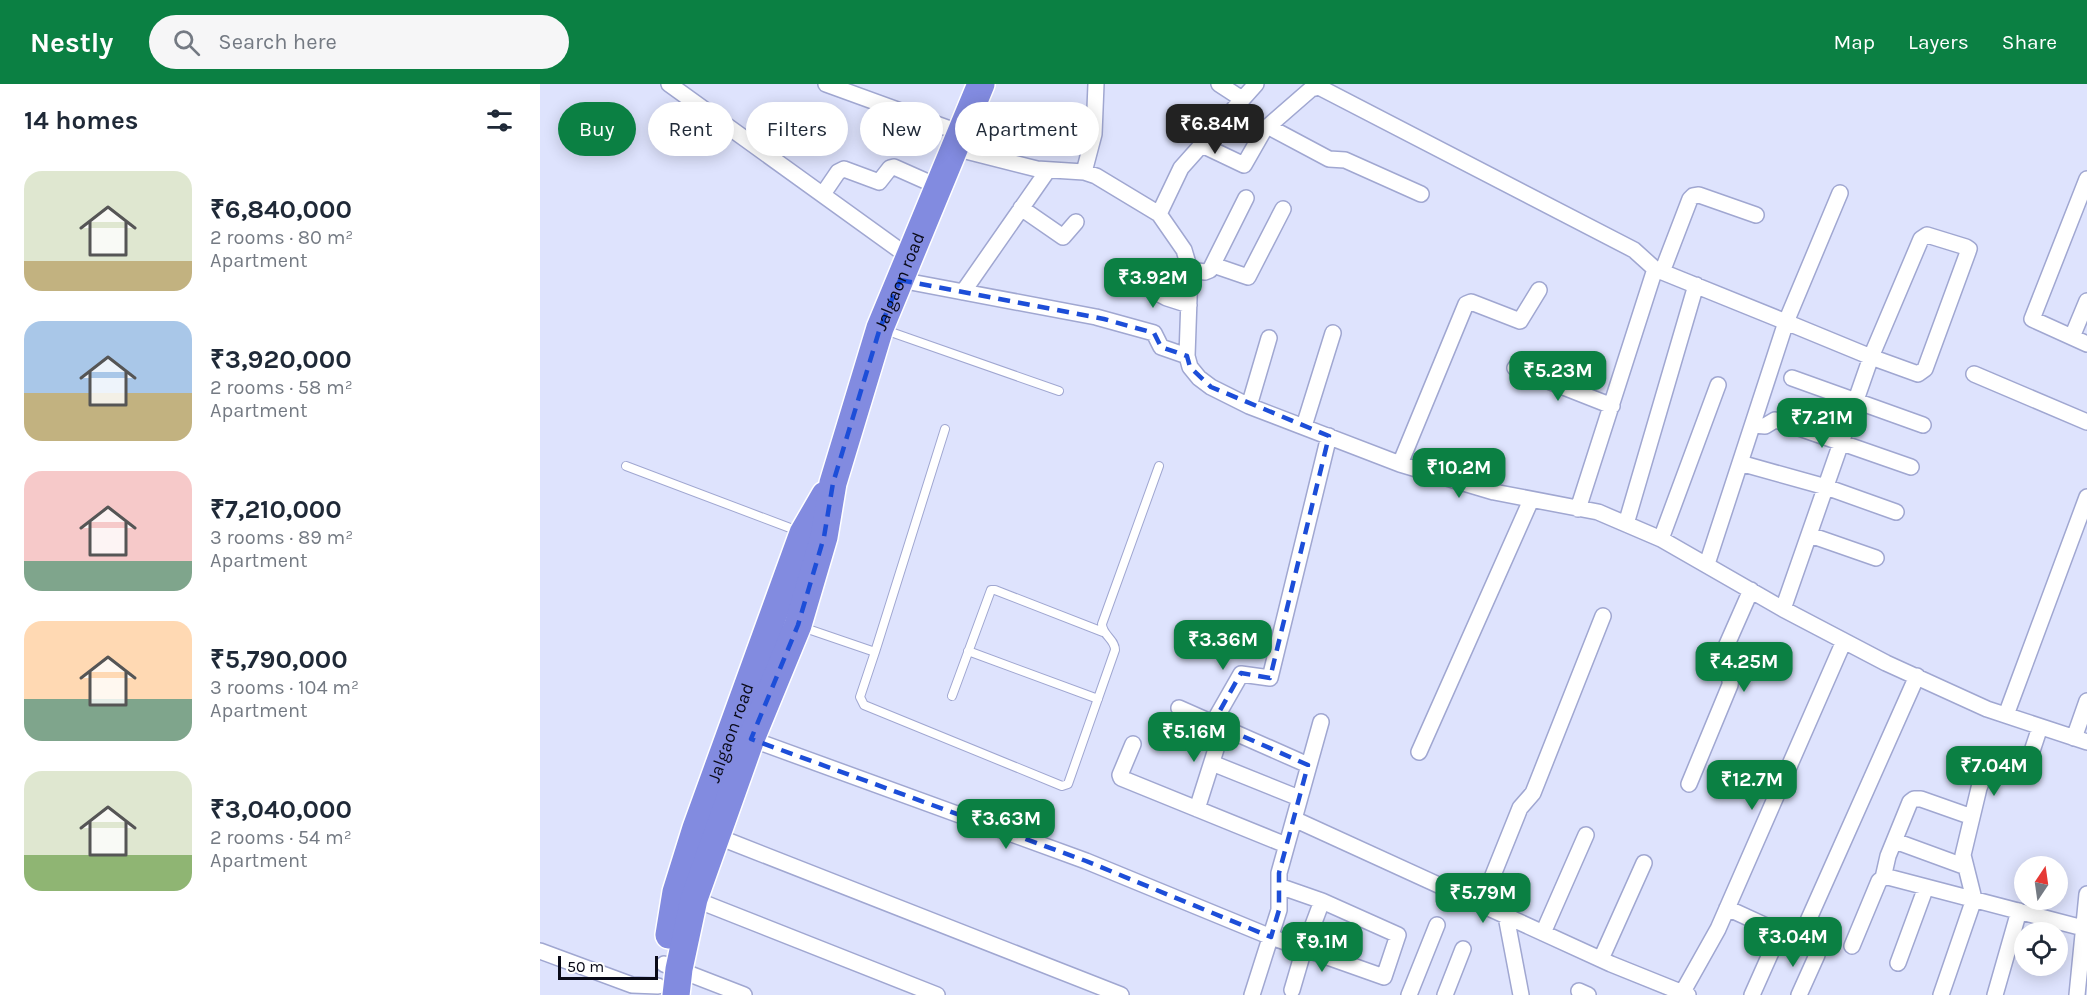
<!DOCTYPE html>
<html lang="en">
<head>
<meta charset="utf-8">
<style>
	:root { --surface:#fff; --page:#f6f6f7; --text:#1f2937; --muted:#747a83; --accent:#0b8043 }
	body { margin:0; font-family:Karla,sans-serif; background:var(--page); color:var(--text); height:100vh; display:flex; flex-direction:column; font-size:22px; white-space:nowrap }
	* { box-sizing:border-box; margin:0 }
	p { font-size:20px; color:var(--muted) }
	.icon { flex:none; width:33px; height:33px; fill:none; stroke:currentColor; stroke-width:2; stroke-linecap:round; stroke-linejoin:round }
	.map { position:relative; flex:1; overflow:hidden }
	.drawer { display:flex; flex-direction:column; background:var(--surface); width:540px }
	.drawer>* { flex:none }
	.banner { position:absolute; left:18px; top:18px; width:570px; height:54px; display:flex; gap:12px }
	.needle { width:39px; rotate:13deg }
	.tools { position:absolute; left:1474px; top:772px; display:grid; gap:12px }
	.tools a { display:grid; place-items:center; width:54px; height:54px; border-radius:50%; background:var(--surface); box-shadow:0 3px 15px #0003; font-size:30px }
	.scale { position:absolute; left:18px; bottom:15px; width:100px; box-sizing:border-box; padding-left:6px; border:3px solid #090a18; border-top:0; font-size:16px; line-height:21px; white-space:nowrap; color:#090a18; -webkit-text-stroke:4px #fff; paint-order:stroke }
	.price { position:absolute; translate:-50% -51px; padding:0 14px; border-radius:12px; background:var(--accent); color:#fff; font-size:20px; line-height:39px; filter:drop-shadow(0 2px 3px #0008) }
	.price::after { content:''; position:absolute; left:50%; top:36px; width:18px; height:14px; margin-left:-9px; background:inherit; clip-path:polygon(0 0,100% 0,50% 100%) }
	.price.selected { background:#222; color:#fff }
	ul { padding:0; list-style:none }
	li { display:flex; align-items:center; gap:18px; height:150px; padding:0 24px }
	li span { display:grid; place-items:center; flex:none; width:168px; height:120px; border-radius:18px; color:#555 }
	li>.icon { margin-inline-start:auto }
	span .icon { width:72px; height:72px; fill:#fffc; stroke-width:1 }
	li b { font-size:26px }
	h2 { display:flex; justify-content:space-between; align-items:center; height:72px; padding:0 24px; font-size:26px }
	.chip { padding:0 21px; border-radius:27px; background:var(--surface); box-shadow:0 3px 15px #0003; font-size:21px; line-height:54px }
	.chip.selected { background:var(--accent); color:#fff }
	header { display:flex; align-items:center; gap:36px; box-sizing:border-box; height:84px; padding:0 30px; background:var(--accent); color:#fff }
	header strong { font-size:28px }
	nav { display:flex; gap:33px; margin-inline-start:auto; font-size:21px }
	.search { width:420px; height:54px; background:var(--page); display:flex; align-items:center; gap:15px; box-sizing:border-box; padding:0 21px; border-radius:33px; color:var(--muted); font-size:22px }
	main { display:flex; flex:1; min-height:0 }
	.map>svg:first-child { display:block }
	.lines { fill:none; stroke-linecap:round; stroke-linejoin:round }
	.lane-casing { stroke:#a0a7d1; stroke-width:10 }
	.street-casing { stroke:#a0a7d1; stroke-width:18 }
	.highway-casing { stroke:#fff; stroke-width:30 }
	.lane { stroke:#fff; stroke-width:8 }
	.street { stroke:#fff; stroke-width:15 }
	.highway { stroke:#828be0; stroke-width:27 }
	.marked { fill:none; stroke:#1d4ed8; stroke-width:4.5; stroke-dasharray:12 8; stroke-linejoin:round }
	.labels { text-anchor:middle; stroke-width:4.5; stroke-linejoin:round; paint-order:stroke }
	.street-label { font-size:18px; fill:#090a18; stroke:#fff }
</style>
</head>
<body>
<header>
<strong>Nestly</strong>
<div class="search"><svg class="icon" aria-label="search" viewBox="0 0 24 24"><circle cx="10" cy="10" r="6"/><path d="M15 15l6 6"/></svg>Search here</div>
<nav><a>Map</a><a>Layers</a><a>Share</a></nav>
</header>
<main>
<section class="drawer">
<h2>14 homes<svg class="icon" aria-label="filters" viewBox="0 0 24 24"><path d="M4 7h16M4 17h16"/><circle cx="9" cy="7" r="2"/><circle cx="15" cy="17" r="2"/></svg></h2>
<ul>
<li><span style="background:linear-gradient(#dfe7d0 75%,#c2b280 0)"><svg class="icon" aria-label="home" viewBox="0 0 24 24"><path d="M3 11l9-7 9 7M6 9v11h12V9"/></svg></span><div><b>₹6,840,000</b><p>2 rooms · 80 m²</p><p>Apartment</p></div></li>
<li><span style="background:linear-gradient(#a9c7e8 60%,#c2b280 0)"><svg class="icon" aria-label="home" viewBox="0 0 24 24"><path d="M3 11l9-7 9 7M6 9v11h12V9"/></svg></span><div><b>₹3,920,000</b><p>2 rooms · 58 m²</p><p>Apartment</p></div></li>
<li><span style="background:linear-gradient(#f6c9c9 75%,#7fa58c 0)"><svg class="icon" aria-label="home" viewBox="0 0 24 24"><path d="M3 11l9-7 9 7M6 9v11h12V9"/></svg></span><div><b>₹7,210,000</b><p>3 rooms · 89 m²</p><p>Apartment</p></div></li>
<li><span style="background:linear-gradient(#ffd9b3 65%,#7fa58c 0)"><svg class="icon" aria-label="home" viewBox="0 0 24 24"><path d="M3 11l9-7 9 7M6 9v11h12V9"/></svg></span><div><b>₹5,790,000</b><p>3 rooms · 104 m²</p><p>Apartment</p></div></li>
<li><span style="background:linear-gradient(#dfe7d0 70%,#8fb573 0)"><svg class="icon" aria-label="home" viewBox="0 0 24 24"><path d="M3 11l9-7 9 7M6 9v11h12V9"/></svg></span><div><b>₹3,040,000</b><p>2 rooms · 54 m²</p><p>Apartment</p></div></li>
</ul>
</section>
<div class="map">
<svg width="1547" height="911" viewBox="0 0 1547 911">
	<rect width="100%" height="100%" fill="#dee3fd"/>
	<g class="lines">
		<g class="lane-casing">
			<path id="lane" d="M345,246l174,61
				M86,382l172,65
				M262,543l73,25 70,-223
				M428,567l130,48
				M335,568l-15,45 4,8 198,81 6,-2 47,-134c0,-11 -13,-15 -13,-26l57,-158
				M412,612l39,-106h4l108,42"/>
		</g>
		<g class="street-casing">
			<path id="street" d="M129,0l240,173
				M286,0l135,49
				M679,0l23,15
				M729,43l60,32 16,1 76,34
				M662,61l42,20 20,-35 47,-41 8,-2 315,163 21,19 131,53 -79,242
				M414,64l83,21 47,3 12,4 63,38 25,36 6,20 -3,86 3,11 9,11 12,9 38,19 151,58 94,28 104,20 63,27 122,70 103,54 101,46 100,33
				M544,88l10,-38 2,-50
				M1547,95l-55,140 55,25
				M283,110l15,-22 6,-3 35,13 11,-14 4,-1 45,20
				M481,124l42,29 13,-15
				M619,130l22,-46 75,-84
				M1387,151l39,12 3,2 -1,3 -43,117 -7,5 -47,-17 50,-118z
				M673,181l35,12 35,-68
				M650,186l15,2 5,-2 36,-72
				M1122,188l28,-73 3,-3 6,-1 57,20
				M591,195l36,19 22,7
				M360,196l196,37 58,16 7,14 26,9
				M423,208l85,-122
				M1532,253l15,-36
				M975,284l97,38
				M1434,290l113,48
				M1252,294l131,47
				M709,322l20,-68
				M1213,341l12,1 10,-6 4,1 132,46
				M764,342l29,-93
				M1200,379l86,24 70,25
				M860,380l66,-160 5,-2 49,19 19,-31
				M1038,425l77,-240
				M1086,440l70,-239
				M1270,451l66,23
				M1121,455l57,-154
				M1243,525l88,-252 -85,-35 54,-129
				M639,624l129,57
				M1466,631l81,-218
				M673,639l28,-49 29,4 59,-242
				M1534,654l13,-37
				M211,655l335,122 185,76 113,40 14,-42 -76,-34 -18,48 -12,41
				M593,660l-13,31 1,3 165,67
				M879,668l112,-252
				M672,679l87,35
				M1149,700l41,-99c2,-11 -9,-17 -9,-27l30,-68
				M657,725l26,-82
				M754,735l317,145 77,31
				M176,752l405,159
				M1355,757l71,26
				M1343,794l5,-22 22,-54 4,-3h7l51,18
				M739,802l43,15
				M154,815l243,96
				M941,821l39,-97 13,-15 70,-177
				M1187,824l72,33 118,-265
				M966,832l15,79
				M1003,849l43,-98
				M1312,862l27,-65 4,-3 5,-1 199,52
				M0,867l92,34 26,1
				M1061,875l43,-96
				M1358,879l28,-76
				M124,880l80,31
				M1039,907l9,4
				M712,911l27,-85v-37l42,-151
				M869,911l28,-70
				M905,911l18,-46
				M1141,911l37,-66 126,-288
				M1212,911l28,-63
				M1259,911l18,-40
				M1401,911l33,-96 -11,-44 16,-67 3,-8 7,-4 35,-7 3,-3 13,-39
				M1455,911l24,-84
				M1537,911l10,-101"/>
		</g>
		<g class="highway-casing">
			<g id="highway">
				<path id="s1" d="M129,851l7,-43 20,-64 107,-295 22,-38"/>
				<path id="s2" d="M136,911l3,-26 15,-70 57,-160 47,-114 26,-88 9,-54 47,-155 101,-244"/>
			</g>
		</g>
		<use href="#lane" class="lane"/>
		<use href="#street" class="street"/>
		<use href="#highway" class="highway"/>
	</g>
	<path class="marked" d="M360,196l204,39 50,14 7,14 26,9 3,11 21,20 118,49 -59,242 -29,-5 -28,50 95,42 -29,108v37l-8,27 -185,-76 -335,-122 47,-114 26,-88 9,-54 47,-155z"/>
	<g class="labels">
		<g class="street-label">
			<text dy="6" stroke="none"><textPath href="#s2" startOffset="750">Jalgaon road</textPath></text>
			<text dy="6" stroke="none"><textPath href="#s1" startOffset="212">Jalgaon road</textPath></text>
		</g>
	</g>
</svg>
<div class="tools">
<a><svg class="needle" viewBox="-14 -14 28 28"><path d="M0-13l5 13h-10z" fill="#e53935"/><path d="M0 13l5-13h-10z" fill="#747a83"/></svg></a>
<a><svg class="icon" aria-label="locate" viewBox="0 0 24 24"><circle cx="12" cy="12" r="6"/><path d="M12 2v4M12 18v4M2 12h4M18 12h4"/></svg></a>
</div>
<div class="scale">50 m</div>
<b class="price selected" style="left:675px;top:71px">₹6.84M</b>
<b class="price" style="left:613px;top:225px">₹3.92M</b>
<b class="price" style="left:1018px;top:318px">₹5.23M</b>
<b class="price" style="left:1282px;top:365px">₹7.21M</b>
<b class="price" style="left:919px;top:415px">₹10.2M</b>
<b class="price" style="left:683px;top:587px">₹3.36M</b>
<b class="price" style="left:1204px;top:609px">₹4.25M</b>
<b class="price" style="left:654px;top:679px">₹5.16M</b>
<b class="price" style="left:1454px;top:713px">₹7.04M</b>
<b class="price" style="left:1212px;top:727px">₹12.7M</b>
<b class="price" style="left:466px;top:766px">₹3.63M</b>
<b class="price" style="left:943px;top:840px">₹5.79M</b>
<b class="price" style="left:1253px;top:884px">₹3.04M</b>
<b class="price" style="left:782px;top:889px">₹9.1M</b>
<div class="banner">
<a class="chip selected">Buy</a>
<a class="chip">Rent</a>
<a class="chip">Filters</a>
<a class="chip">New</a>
<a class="chip">Apartment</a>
</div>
</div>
</main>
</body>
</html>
